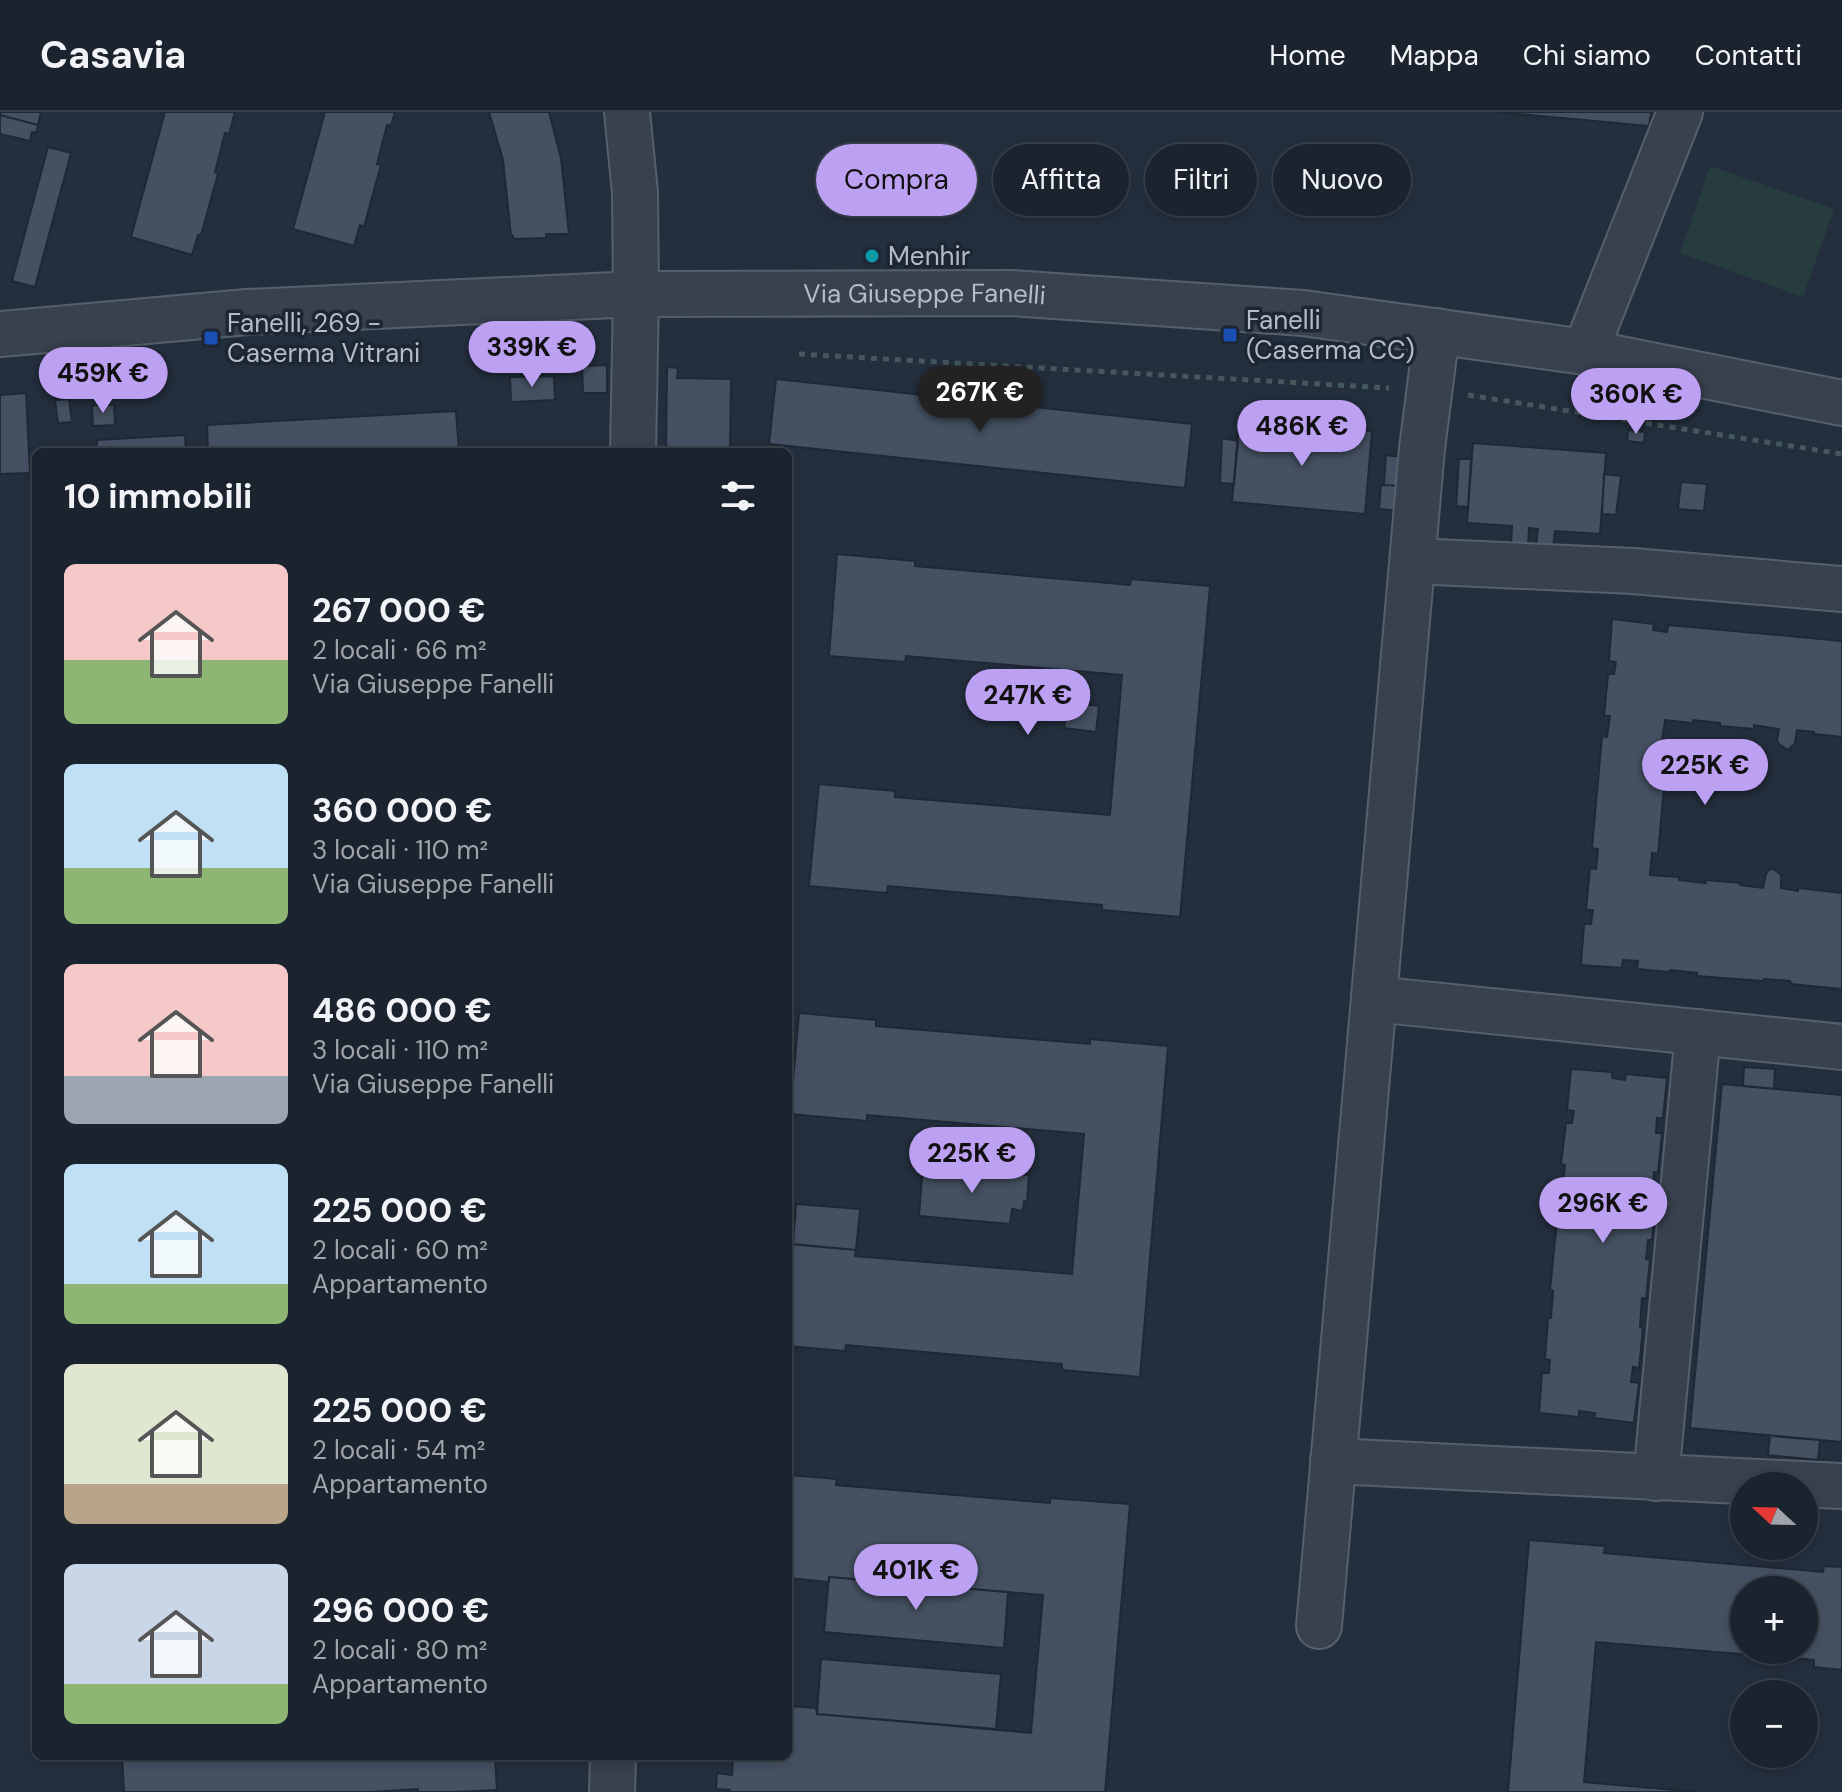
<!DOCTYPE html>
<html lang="it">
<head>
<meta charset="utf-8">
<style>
	:root { --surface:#1b232e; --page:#242b36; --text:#f1f3f6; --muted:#a0a4aa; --line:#39404a; --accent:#bca0f2 }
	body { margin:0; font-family:"DM Sans",sans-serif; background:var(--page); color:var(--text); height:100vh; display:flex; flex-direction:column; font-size:30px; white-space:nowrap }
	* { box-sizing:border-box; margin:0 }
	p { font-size:26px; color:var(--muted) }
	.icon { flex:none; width:44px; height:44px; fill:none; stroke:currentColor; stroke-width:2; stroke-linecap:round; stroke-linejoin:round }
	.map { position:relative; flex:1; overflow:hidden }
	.sheet { position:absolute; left:32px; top:336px; width:760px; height:1312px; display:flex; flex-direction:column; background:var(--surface); border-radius:12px; box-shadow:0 4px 12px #0003,0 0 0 2px var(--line) }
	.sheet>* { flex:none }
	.hud { position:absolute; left:816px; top:32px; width:760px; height:72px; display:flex; gap:16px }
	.needle { width:52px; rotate:292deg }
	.controls { position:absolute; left:1730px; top:1360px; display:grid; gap:16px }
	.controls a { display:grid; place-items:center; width:88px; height:88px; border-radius:50%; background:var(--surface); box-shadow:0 4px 12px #0003,0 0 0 2px var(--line); font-size:40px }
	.price { position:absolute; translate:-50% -68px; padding:0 18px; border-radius:28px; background:var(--accent); color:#111; font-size:26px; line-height:52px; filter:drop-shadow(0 2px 4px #0008) }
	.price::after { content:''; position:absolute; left:50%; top:48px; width:24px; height:18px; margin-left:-12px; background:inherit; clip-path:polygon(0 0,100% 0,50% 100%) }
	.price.on { background:#222; color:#fff }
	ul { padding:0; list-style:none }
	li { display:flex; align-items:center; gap:24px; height:200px; padding:0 32px }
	li span { display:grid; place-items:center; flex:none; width:224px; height:160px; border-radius:12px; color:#555 }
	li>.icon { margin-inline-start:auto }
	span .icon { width:96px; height:96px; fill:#fffc; stroke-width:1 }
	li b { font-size:34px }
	h2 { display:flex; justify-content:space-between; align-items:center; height:96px; padding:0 32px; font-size:34px }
	.tag { padding:0 28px; border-radius:36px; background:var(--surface); box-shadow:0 4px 12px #0003,0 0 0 2px var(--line); font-size:28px; line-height:72px }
	.tag.on { background:var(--accent); color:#111 }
	header { display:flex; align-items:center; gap:48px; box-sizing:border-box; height:112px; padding:0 40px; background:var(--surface); border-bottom:2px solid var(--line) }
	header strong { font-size:38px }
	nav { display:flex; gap:44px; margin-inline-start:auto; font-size:28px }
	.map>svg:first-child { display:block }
	.green { fill:#263c3f }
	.building { fill:#455162; stroke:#1f2835; stroke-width:2; fill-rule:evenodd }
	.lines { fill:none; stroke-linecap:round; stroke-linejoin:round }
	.minor-casing { stroke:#565f6c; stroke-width:48 }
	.path { stroke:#44595c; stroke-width:5; stroke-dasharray:6 6; stroke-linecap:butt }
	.minor { stroke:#38414e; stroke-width:44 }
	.culture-dot { fill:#0f9aa8; stroke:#1d2633; stroke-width:3 }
	.transit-dot { fill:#1a4fb4; stroke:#1d2633; stroke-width:3 }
	.labels { text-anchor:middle; stroke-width:7; stroke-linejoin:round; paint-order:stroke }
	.poi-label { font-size:26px; fill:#b4bcc9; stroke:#1d2633; text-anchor:start }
	.street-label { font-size:26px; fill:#b4bcc9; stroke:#1d2633 }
</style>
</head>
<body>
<header>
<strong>Casavia</strong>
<nav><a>Home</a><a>Mappa</a><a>Chi siamo</a><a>Contatti</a></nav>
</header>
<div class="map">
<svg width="1842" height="1680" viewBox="0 0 1842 1680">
	<rect width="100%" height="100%" fill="#242f3e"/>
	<path class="green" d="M1710,54l124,43 -31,88 -123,-44z"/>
	<path class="building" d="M0,0h41l-3,13 -38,-10z
		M165,0h70l-6,22 -4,-1 -10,39 3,2 -17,61h-3l-6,20 -61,-18z
		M325,0h70l-4,14 -4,-1 -10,39 4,1 -2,7 -15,55 -4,-2 -6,21 -61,-17z
		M489,0h60l12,46 8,76h-23l1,4 -34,1v-3l-2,-1 -8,-75z
		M1496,0h155l-2,14z
		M0,3l38,10 -2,8 -4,-1 -2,9 -30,-7z
		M48,35l23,6 -36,134 -23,-6z
		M607,253v28h-24l-1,-27z
		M667,255l11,1 -1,10 54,1 -1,73h-64z
		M554,264l1,24 -44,2 -1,-25z
		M776,267l416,45 -7,64 -416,-44z
		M26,281l4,80 -30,1v-79z
		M69,287l3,23 -14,1 -3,-23z
		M92,293h22l1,20 -22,1z
		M456,299l3,41h-251l-1,-27z
		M1239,310l122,11v-3l11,1 -7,83 -133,-12z
		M1628,318l17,2 -1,11 -17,-2z
		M185,323l1,17h-89v-12z
		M1222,326l16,3 -4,43 -14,-1z
		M1473,331l133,10 -6,81 -45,-3 -2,17 -17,-1 2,-18 -9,-1 -1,17 -17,-1 1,-18 -45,-3z
		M1386,343l16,2 -3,29 -15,-1z
		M1459,347h12l-3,48 -12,-1z
		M1604,362l17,2 -5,39 -14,-1z
		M1681,370l26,2 -3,27 -26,-2z
		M1381,373l22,1 -2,25 -22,-2z
		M837,442l78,7v5l215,19 1,-6 79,7 -30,331 -78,-7v-5l-214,-19 -1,7 -78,-7 10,-102 76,7v6l215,18 12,-140 -216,-19 -1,6 -76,-6z
		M1612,507l42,5 -1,6 14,2 1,-7 174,16v96l-28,-3v-2l-17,-2 -2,13 -7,7 -9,-6 -2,-4 2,-11 -25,-4v4l-34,-3v-3l-27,-3v3l-28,-3 -3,22 6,1 -10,111 -6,-1 -2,22 29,2v3l27,3 -1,-3 36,3 -1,2 23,3 3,-14 4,-5h4l7,6v13l17,3v-3l44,5v96l-51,-5 -1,-3 -26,-2 -1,2 -66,-5v-3l-27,-3v2l-33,-3 1,-8 -15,-1 -1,8 -41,-3 3,-41h7l2,-14h-7l4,-42 6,1 2,-20 -6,-1 10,-112 5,1 3,-21h-6l4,-42h6l2,-12 -7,-1z
		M1067,590l32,4 -3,26 -32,-4z
		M799,901l77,7v6l214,18v-5l78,7 -28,331 -78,-7v-6l-216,-19 -1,6 -57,-5v-102l68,6 -1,6 217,18 12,-140 -217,-19v6l-77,-7z
		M1744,955l31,2 -1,20 -31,-3z
		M1571,957l41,3v6l13,2 1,-6 41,4 -4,40h-6l-1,15h6l-4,40 -4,-1 -2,29h4l-4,39h-4l-2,19 4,1 -4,39 -4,-1 -2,29 3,1 -4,40 -6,-1 -2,15 8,1 -5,40 -40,-5 1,-5 -16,-2v6l-40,-4 3,-40h7l1,-13 -5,-1 3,-41h3l2,-27 -3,-1 10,-99 2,1 3,-27 -4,-1 5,-41h6l2,-12 -7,-1z
		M1722,972l120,11v347l-152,-14z
		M923,1054l106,9 -2,27 -3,-1 -1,10 -11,-2 -2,15 -91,-8z
		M796,1092l64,5 -4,41 -63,-6z
		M1770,1324l50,4 -2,20 -50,-5z
		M788,1363l49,4 -1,6 214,18v-5l80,6 -25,288h-375v-2l-14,-1 1,-16 15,2 1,-19h55v-50l28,2 1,6 214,19 12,-138 -214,-18v5l-41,-4z
		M1529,1428l76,6 -1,7 219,19 1,-6 18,1v103l-28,-3v-7l-218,-18 -12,140 114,10h-190zM1744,1478h60v60h-60z
		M829,1465l179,15 -4,56 -180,-16z
		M821,1547l180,15 -5,55 -179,-15z
		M122,1644h373l2,34 -44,2h-35v-3l-49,3h-245z"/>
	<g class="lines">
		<g class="minor-casing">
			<g id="minor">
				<path d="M627,0l8,81 1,101 -3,158"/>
				<path id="s1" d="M0,222l247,-22 389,-18 375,-1 292,20 282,39 257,51"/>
				<path d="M1585,240l95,-240"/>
				<path d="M1413,449l220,10 209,18"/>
				<path d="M1374,887l468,48"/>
				<path d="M1333,1349l509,25"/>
				<path d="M1656,1366l42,-446"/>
				<path d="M1319,1514l103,-1177 15,-118"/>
				<path d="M612,1680l1,-36"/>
			</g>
		</g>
		<path class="path" d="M799,242l590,34
			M1468,283l374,59"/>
		<use href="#minor" class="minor"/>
	</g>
	<circle class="culture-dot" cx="872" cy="144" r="8"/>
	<g class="transit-dot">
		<rect x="1222" y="215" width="16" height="16" rx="4"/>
		<rect x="203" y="218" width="16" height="16" rx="4"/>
	</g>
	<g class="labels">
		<g class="poi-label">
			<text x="888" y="153">Menhir</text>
			<text x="1246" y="217">Fanelli<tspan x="1246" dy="30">(Caserma CC)</tspan></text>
			<text x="227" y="220">Fanelli, 269 -<tspan x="227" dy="30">Caserma Vitrani</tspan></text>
		</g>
		<g class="street-label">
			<text dy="9" stroke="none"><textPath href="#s1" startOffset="926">Via Giuseppe Fanelli</textPath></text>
		</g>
	</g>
</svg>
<div class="controls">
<a><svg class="needle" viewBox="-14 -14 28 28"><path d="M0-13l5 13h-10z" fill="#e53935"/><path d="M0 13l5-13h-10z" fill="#a0a4aa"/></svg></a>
<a>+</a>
<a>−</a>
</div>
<b class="price" style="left:532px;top:277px">339K €</b>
<b class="price" style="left:103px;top:303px">459K €</b>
<b class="price on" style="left:980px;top:322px">267K €</b>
<b class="price" style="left:1636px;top:324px">360K €</b>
<b class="price" style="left:1302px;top:356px">486K €</b>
<b class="price" style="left:1028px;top:625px">247K €</b>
<b class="price" style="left:1705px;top:695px">225K €</b>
<b class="price" style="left:972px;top:1083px">225K €</b>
<b class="price" style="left:1603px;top:1133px">296K €</b>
<b class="price" style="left:916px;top:1500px">401K €</b>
<div class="hud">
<a class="tag on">Compra</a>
<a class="tag">Affitta</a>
<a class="tag">Filtri</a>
<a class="tag">Nuovo</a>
</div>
<section class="sheet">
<h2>10 immobili<svg class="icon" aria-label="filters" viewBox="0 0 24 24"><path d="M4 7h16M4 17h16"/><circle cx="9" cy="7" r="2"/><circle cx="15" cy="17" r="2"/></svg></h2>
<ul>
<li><span style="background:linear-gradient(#f6c9c9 60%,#8fb573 0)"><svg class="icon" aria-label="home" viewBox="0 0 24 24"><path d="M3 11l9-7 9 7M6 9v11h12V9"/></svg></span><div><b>267 000 €</b><p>2 locali · 66 m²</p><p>Via Giuseppe Fanelli</p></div></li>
<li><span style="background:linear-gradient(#bfe0f5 65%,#8fb573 0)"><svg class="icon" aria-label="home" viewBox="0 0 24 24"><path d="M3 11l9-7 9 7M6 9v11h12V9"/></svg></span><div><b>360 000 €</b><p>3 locali · 110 m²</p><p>Via Giuseppe Fanelli</p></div></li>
<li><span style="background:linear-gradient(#f6c9c9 70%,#9aa5b1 0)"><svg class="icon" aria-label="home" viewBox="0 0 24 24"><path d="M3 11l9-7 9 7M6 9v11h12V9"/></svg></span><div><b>486 000 €</b><p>3 locali · 110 m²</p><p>Via Giuseppe Fanelli</p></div></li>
<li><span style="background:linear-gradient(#bfe0f5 75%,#8fb573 0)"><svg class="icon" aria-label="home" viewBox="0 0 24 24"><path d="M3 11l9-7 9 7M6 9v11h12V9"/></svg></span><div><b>225 000 €</b><p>2 locali · 60 m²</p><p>Appartamento</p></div></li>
<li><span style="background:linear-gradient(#dfe7d0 75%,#b9a48a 0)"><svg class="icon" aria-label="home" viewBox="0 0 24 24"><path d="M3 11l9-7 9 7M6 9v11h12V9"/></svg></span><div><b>225 000 €</b><p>2 locali · 54 m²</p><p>Appartamento</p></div></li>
<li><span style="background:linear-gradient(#c9d6e8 75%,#8fb573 0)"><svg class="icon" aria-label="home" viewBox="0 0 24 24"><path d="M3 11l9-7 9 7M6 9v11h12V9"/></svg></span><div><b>296 000 €</b><p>2 locali · 80 m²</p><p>Appartamento</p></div></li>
</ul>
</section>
</div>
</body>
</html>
